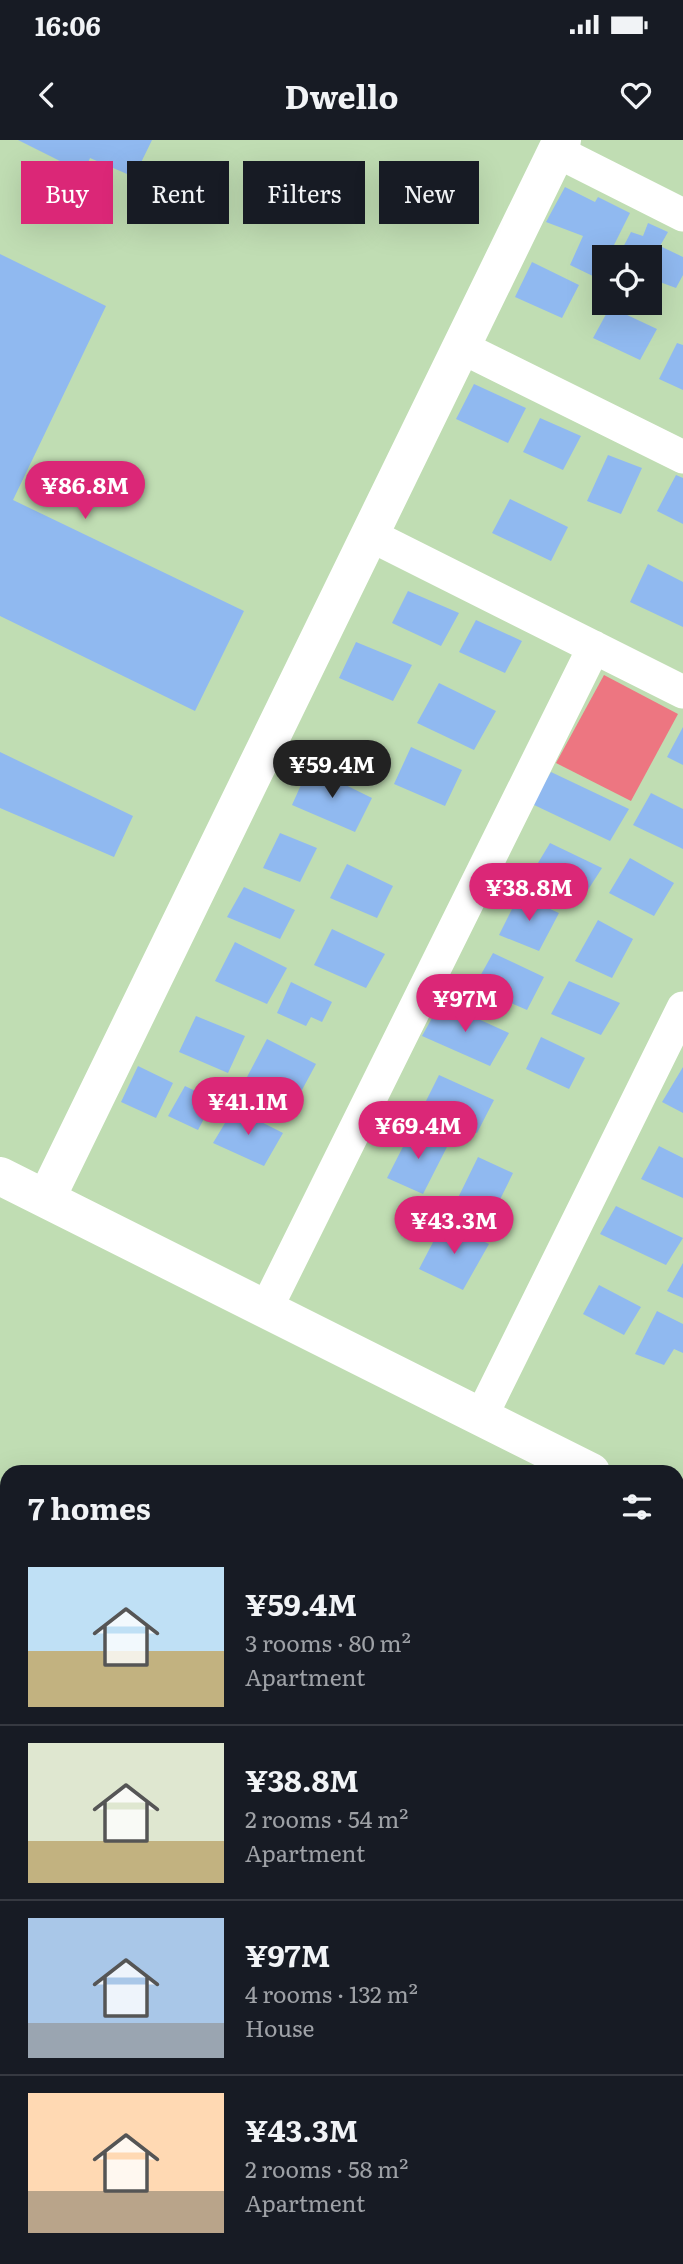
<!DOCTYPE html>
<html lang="en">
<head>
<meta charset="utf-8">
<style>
	:root { --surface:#171b24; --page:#20242c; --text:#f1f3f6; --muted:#9ea1a6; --line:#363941; --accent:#db2777 }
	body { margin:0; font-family:Literata,serif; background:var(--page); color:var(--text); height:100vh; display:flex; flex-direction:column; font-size:26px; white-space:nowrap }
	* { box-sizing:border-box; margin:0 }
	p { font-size:23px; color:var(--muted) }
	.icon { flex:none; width:38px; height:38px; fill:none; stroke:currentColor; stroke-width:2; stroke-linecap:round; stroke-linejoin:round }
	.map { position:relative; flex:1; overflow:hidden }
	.details { position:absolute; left:0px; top:1325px; width:684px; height:800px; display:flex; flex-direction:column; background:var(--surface); border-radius:21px 21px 0 0; box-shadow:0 7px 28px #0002 }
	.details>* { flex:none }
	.hud { position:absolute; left:21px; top:21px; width:642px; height:63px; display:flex; gap:14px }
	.fabs { position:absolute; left:592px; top:105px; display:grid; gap:14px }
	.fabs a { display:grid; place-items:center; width:70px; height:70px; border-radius:0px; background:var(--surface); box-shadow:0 7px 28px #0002; font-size:35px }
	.price { position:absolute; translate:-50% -60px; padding:0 16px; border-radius:24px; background:var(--accent); color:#fff; font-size:23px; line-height:46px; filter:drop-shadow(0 2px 4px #0008) }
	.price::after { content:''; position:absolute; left:50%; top:42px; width:21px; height:16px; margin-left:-10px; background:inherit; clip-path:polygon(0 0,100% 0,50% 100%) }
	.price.current { background:#222; color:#fff }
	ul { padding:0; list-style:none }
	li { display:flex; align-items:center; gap:21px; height:175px; padding:0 28px }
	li+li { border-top:2px solid var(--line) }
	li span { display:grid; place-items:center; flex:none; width:196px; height:140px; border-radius:0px; color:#555 }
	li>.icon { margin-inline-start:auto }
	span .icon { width:84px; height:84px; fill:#fffc; stroke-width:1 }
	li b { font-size:30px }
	h2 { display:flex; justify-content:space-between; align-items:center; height:84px; padding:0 28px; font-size:30px }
	.tag { padding:0 24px; border-radius:0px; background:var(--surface); box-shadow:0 7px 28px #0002; font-size:24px; line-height:63px }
	.tag.current { background:var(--accent); color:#fff }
	.status { display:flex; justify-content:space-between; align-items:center; height:49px; padding:0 35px; background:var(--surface); direction:ltr }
	.status svg { height:19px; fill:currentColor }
	header { display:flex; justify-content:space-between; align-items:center; height:91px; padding:0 28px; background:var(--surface); font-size:32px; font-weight:700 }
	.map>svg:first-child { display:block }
	.green { fill:#ed7681 }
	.building { fill:#90b9f0 }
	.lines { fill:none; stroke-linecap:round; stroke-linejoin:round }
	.minor { stroke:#fff; stroke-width:33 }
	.tertiary { stroke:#fff; stroke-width:38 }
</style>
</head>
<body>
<div class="status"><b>16:06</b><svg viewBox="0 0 49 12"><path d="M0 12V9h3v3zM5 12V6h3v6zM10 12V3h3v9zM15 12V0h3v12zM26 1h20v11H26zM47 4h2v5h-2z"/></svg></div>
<header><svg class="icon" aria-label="back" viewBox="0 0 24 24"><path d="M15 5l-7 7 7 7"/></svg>Dwello<svg class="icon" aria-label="heart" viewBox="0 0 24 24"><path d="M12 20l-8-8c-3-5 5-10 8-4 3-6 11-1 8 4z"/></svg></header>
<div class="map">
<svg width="683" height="2124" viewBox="0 0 683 2124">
	<rect width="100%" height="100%" fill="#c0ddb3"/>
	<path class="green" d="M604,535l74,39 -47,87 -75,-38z"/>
	<path class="building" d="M18,0h134l-18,37 -44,-19 -6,15z
		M565,47l30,15 3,-5 32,16 -22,44h-4v8l-7,13 -27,-13 13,-29 -37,-14z
		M648,83l20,9 -8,14 23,11v18l-7,13 -27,-10v-21h-31l13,-25 12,4z
		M0,114l106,52 -93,194 231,111 -49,100 -195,-95z
		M532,122l47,23 -17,33 -47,-21z
		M610,167l47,22 -17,31 -47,-22z
		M677,203l6,2v45l-24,-11z
		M474,244l52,24 -18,35 -52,-24z
		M540,278l41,18 -18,34 -40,-18z
		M608,315l34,13 -21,46 -34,-13z
		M676,335l7,3v46l-26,-13z
		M510,359l58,28 -17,34 -59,-28z
		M648,424l35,18v45l-53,-25z
		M408,451l51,22 -18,33 -49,-23z
		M476,480l46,21 -17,32 -46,-21z
		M356,502l56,23 -19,36 -54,-23z
		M439,543l57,28 -22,39 -57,-27z
		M683,587v38l-16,-8z
		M411,607l51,23 -17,36 -51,-22z
		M0,612l133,64 -19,41 -114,-49z
		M309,627l63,31 -17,34 -63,-27z
		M551,632l78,37 -19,32 -78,-37z
		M651,653l32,16v40l-50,-24z
		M280,693l37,15 -17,34 -37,-14z
		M550,703l52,25 -18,28 -52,-23z
		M630,718l44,25 -20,33 -45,-23z
		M347,724l46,22 -16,32 -47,-20z
		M244,747l51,23 -15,29 -53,-22z
		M519,755l40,18 -20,38 -40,-16z
		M598,780l35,19 -21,39 -37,-17z
		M332,789l53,25 -19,34 -52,-23z
		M235,802l52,26 -20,36 -52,-23z
		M493,813l51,24 -17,33 -53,-23z
		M569,841l51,22 -19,32 -50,-21z
		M291,842l41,20 -10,20 -11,-5 -5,9 -29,-13z
		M441,862l68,31 -19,33 -68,-30z
		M196,876l49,20 -17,37 -49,-21z
		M541,897l44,21 -16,31 -43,-20z
		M267,899l49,25 -20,37 -49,-24z
		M138,926l35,17 -17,35 -35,-16z
		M683,927v46l-21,-11z
		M439,935l55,25 -17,33 -55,-24z
		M185,946l29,14 -16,30 -30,-14z
		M234,968l49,25 -19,33 -51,-23z
		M412,989l36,16 -25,49 -36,-16z
		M659,1006l24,12v40l-42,-19z
		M478,1017l35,16 -23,47 -35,-16z
		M616,1066l67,32 -17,27 -66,-31z
		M443,1083l46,21 -26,46 -44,-21z
		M683,1123v35l-16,-7z
		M599,1145l42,22 -17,28 -41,-21z
		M657,1171l26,13v29l-9,-4 -10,16 -29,-11z"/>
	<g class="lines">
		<path class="minor" d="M556,11l127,64
			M461,207l222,110
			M370,395l313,157
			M266,1169l328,-662
			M481,1277l202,-409"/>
		<path class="tertiary" d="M0,1036l591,296
			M46,1059l516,-1059
			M677,1375l6,3"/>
	</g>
</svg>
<div class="fabs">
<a><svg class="icon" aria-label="locate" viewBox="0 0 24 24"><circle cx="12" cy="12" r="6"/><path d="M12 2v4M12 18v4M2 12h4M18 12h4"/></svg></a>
</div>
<b class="price" style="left:85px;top:381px">¥86.8M</b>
<b class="price current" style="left:332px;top:660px">¥59.4M</b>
<b class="price" style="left:529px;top:783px">¥38.8M</b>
<b class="price" style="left:465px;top:894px">¥97M</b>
<b class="price" style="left:248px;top:997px">¥41.1M</b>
<b class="price" style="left:418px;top:1021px">¥69.4M</b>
<b class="price" style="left:454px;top:1116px">¥43.3M</b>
<div class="hud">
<a class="tag current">Buy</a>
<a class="tag">Rent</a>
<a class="tag">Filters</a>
<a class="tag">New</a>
</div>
<section class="details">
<h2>7 homes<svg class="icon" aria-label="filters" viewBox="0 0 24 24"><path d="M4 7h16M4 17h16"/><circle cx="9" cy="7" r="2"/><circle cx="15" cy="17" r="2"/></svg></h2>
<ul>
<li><span style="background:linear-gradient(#bfe0f5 60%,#c2b280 0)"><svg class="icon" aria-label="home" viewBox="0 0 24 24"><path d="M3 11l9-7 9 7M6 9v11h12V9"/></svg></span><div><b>¥59.4M</b><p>3 rooms · 80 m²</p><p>Apartment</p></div></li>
<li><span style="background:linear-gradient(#dfe7d0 70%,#c2b280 0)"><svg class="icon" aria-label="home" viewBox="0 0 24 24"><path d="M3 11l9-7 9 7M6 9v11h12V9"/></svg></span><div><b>¥38.8M</b><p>2 rooms · 54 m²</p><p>Apartment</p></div></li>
<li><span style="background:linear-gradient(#a9c7e8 75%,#9aa5b1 0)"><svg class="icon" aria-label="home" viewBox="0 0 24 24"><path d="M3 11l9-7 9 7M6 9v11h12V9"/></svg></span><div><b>¥97M</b><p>4 rooms · 132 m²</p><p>House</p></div></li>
<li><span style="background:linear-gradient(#ffd9b3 70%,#b9a48a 0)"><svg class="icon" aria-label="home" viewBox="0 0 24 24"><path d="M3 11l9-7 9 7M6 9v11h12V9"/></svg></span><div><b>¥43.3M</b><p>2 rooms · 58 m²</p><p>Apartment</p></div></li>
</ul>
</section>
</div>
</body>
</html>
